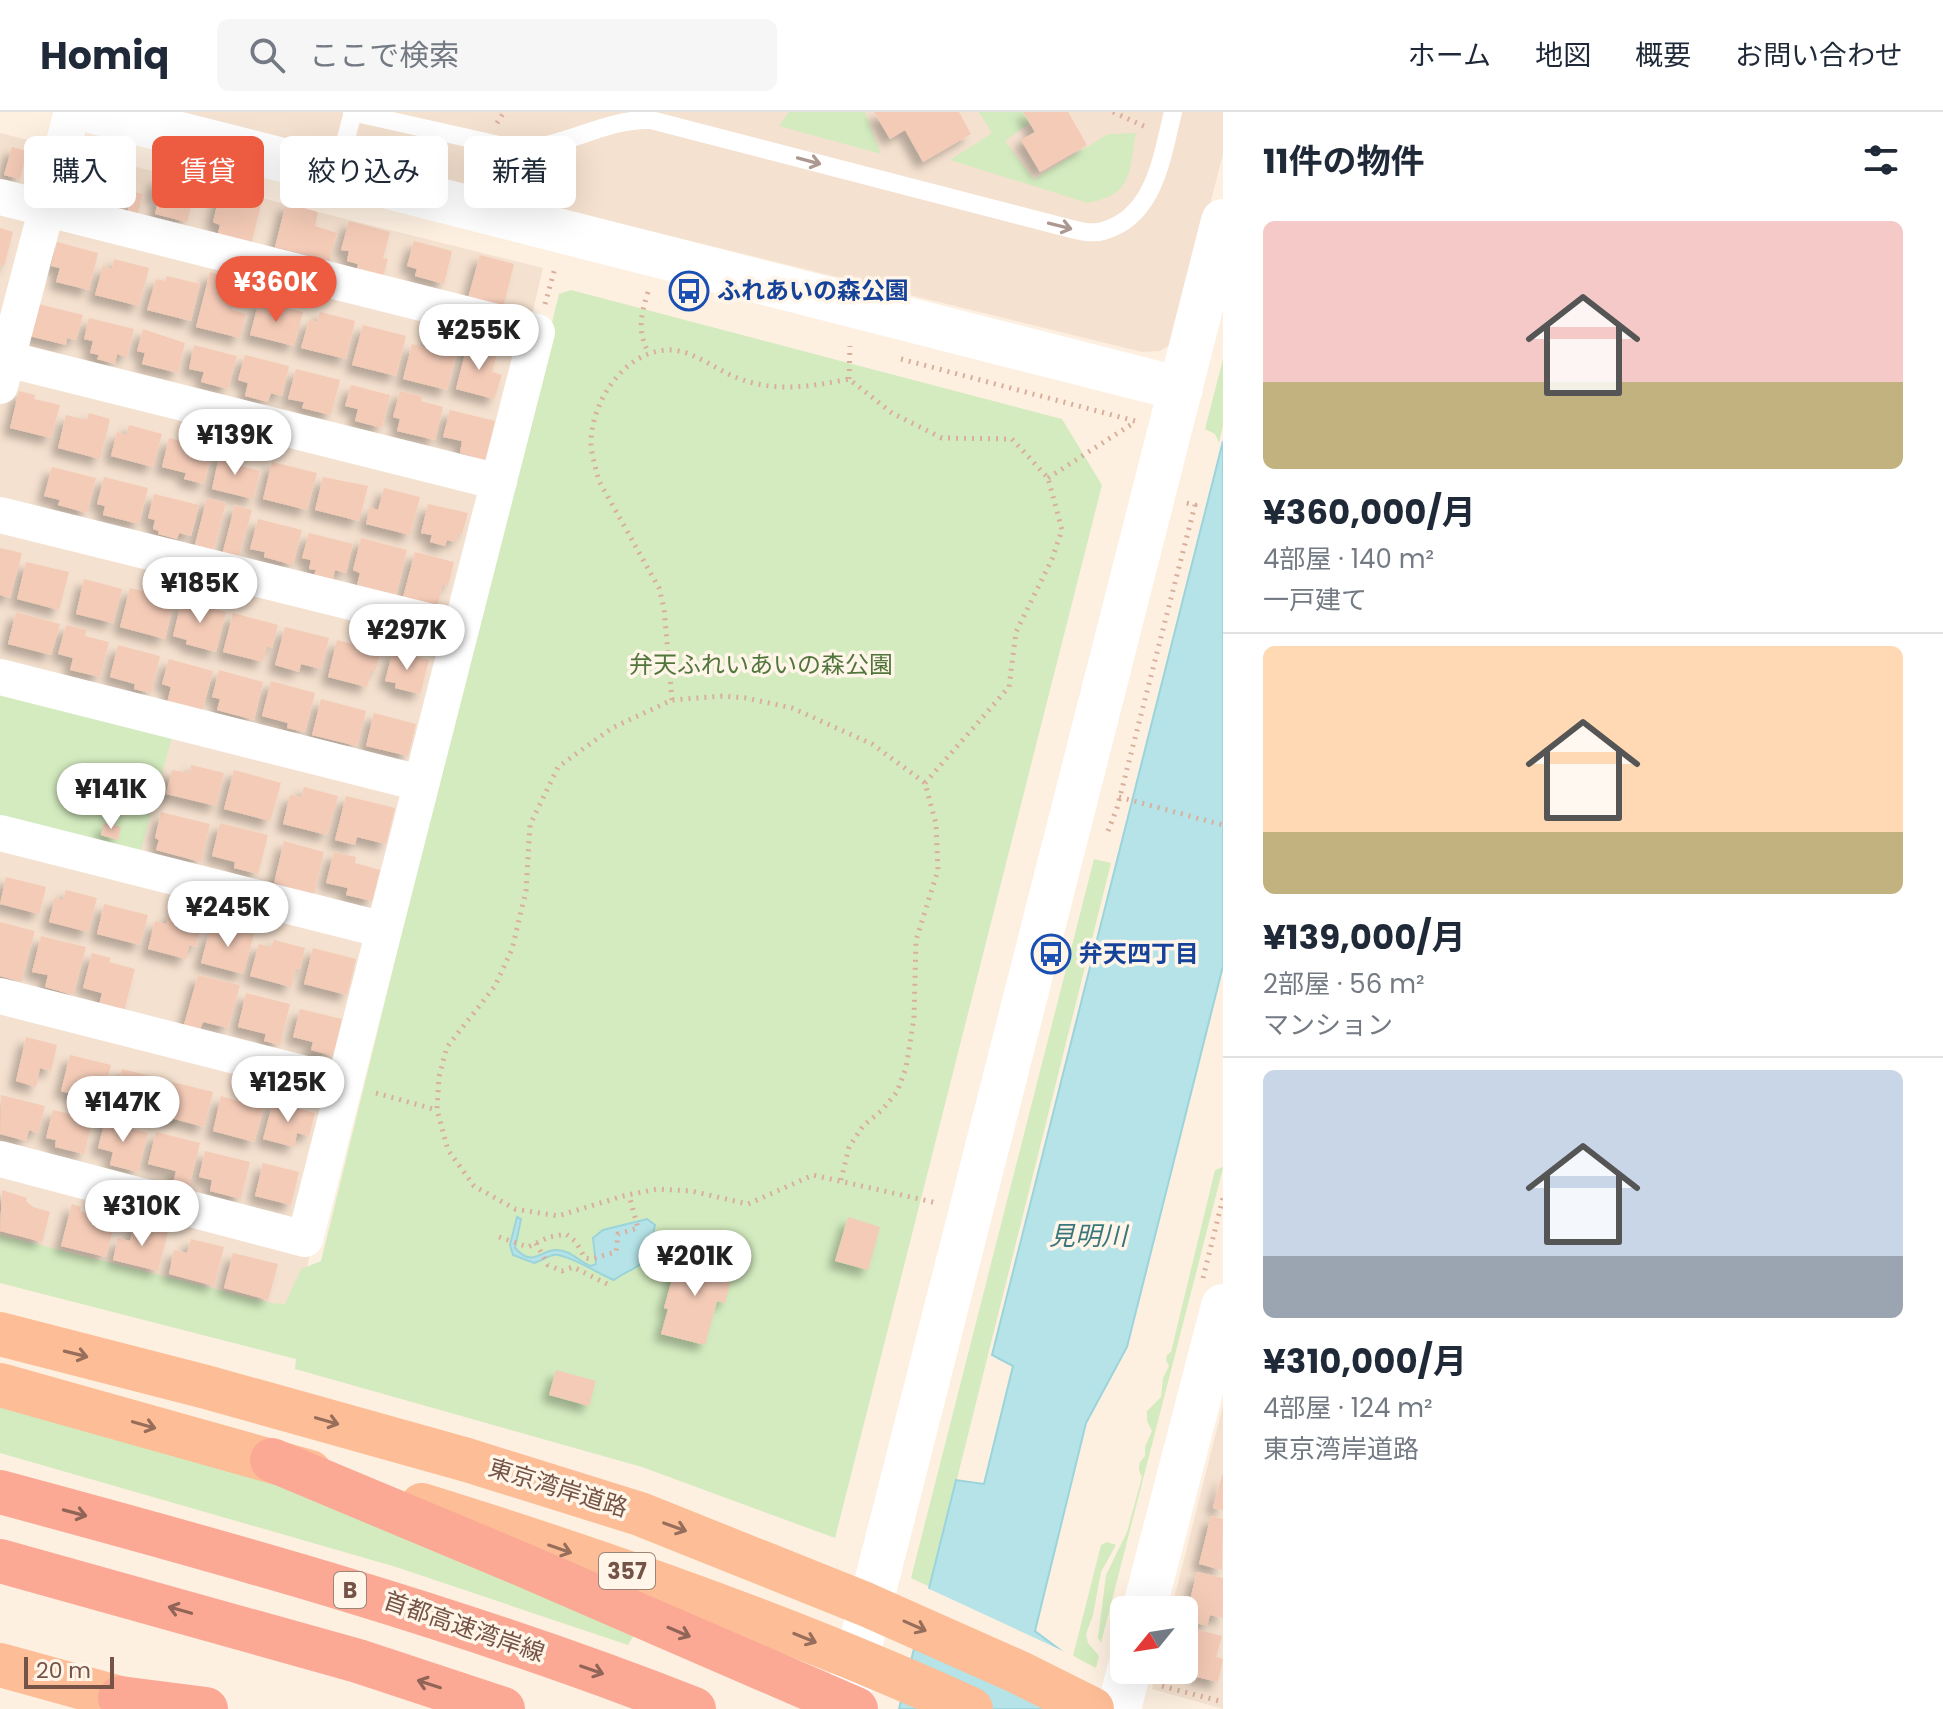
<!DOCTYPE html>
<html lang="ja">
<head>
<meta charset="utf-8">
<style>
	:root { --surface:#fff; --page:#f6f6f7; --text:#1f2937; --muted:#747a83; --line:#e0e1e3; --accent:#ed5b40 }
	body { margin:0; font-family:Poppins,"Noto Sans JP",sans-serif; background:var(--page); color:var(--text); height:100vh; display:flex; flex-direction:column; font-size:30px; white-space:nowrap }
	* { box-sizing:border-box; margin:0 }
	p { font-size:26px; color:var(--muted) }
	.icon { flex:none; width:44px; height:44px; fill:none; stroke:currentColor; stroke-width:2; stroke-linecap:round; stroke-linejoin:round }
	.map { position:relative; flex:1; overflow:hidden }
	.sheet { display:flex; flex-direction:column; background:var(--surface); width:720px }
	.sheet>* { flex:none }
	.banner { position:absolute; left:24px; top:24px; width:760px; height:72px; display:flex; gap:16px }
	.needle { width:52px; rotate:240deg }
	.controls { position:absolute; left:1110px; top:1484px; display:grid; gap:16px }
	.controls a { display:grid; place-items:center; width:88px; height:88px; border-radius:12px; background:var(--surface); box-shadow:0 8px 32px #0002; font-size:40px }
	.scale { position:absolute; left:24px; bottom:20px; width:90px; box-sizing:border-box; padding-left:8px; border:4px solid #755447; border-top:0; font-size:22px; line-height:28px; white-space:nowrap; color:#755447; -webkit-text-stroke:6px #fff5e8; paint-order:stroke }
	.price { position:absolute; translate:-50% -68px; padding:0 18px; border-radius:28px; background:#fff; color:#222; font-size:26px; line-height:52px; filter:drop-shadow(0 2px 4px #0008) }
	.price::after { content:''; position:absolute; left:50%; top:48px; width:24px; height:18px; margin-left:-12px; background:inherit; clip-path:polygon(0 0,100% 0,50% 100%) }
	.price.on { background:var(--accent); color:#fff }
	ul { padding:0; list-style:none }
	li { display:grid; align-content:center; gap:16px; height:424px; padding:0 40px }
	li+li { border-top:2px solid var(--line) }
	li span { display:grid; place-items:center; height:248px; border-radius:12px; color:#555 }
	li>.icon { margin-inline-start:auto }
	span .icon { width:144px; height:144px; fill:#fffc; stroke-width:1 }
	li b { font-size:34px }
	h2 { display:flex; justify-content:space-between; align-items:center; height:96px; padding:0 40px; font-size:34px }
	.pill { padding:0 28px; border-radius:12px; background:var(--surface); box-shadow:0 8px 32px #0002; font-size:28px; line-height:72px }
	.pill.on { background:var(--accent); color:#fff }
	header { display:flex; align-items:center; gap:48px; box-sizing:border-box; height:112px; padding:0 40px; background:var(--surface); border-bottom:2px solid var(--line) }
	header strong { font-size:38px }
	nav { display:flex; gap:44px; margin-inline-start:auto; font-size:28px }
	.search { width:560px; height:72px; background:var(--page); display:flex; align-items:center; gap:20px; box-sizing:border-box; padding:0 28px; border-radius:12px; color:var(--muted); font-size:30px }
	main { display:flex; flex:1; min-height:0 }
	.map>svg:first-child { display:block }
	.residential { fill:#f5e1cf }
	.green { fill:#d4ebbf }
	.water { fill:#b5e3e7; stroke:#9bd4da; stroke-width:2 }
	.pier { fill:#fdf0e1 }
	.building { fill:#f4cbb7; filter:url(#shadow) }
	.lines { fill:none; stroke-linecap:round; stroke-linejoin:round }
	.path { stroke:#d9af9b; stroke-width:5; stroke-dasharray:2 6; stroke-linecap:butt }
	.service { stroke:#fff; stroke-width:18 }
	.minor { stroke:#fff; stroke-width:36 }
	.tertiary { stroke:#fff; stroke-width:44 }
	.trunk { stroke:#fdbd96; stroke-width:44 }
	.motorway { stroke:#fba995; stroke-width:44 }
	.oneway { stroke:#ac9891 }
	.oneway2 { stroke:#976e5b }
	.oneway3 { stroke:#906557 }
	.labels { text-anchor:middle; stroke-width:7; stroke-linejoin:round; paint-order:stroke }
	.shield { fill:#fff5e8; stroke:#9e8477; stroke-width:2 }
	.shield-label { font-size:22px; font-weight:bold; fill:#755447 }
	.transit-label { font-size:24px; font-weight:bold; fill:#164399; stroke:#fff5e8; text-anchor:start }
	.park-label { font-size:24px; fill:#51763c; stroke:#fff5e8 }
	.street-label { font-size:24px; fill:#755447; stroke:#fff5e8 }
	.water-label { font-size:26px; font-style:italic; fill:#3a767c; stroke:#fff5e8 }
</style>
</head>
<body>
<header>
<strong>Homiq</strong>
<div class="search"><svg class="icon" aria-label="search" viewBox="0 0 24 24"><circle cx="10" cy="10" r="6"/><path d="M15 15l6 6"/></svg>ここで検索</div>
<nav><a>ホーム</a><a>地図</a><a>概要</a><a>お問い合わせ</a></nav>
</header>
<main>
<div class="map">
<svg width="1223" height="1597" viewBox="0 0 1223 1597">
	<defs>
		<filter id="shadow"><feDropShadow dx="-7" dy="7" stdDeviation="4" flood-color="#0004"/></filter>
	</defs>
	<rect width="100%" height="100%" fill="#fdf0e1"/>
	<path class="residential" d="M167,0h1056v42l-34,133 -19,58 -10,6 -18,1z
		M0,21l543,135 -247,1045 -296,-76z
		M1223,1293v304l-71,-20 4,-19h28v-60h-13z"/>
	<path class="green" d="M789,0h76l16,42 -102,-28z
		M979,0h44l7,11 -25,18 29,38 74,-45 28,-1c-7,40 -3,61 -48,70l-138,-43 42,-27z
		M571,178l491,129 40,66 -267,1053 -193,-71 -347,-98 1,-10 -296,-76v-48l271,68 14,1 16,-35 20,-8 238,-967z
		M1223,247v67l-4,17 -4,-9 -10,-5z
		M0,581l172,44 -33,120 -139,-36z
		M1094,747l17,4 -181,724 -19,-9z
		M1223,1055v1l-122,475 -3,-5 8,-63 21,-43 15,-55c-5,-9 -4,-14 3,-21v-9l7,-16 -5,-10v-10l14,-14 2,-19 6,-12 -3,-6 1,-5 4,-3 44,-182z
		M0,1292l278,81 356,150 -6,10 -232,-78 -396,-114z
		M1107,1430l9,3 -15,27 -8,43 -7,19 2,9 11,13 -3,12 -23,-12 28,-111z"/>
	<path class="water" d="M1223,329v525l-96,381 -41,76 -51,208 37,28 -13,50h-160l57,-229 28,4 29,-118 -21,-11z
		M517,1105l4,2 -6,29c18,20 25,2 41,2 15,0 23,12 35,16l5,-2 -3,-26 10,-8 44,-11 8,6c-3,11 -3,30 -13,38 -7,6 -19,10 -28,17 -13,-5 -50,-28 -61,-25 -7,2 -11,6 -19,8l-21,-8 -3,-10z"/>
	<path class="pier" d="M925,1475l151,70 -12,52 -153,-63z"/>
	<path class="building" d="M874,0h85l12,22 -48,28 -18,-32 -15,9z
		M1023,0h45l19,33 -47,27 -19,-32 14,-8z
		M12,35l15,4 -7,28 -16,-4z
		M96,46l37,11 -12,37 -36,-12z
		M156,65l40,10 -9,35 -32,-8 4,-16 -7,-2z
		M221,77l41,11 -11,45 -34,-8 3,-12 -7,-3z
		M133,80l10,2 -6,23 -10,-3z
		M286,91l32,9 -3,14 22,7 -8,28 -54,-14z
		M349,109l41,11 -7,26 5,1 -6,20 -26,-7 2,-8 -11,-3 2,-10 -8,-1z
		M0,116l13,4 -9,34 -4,-1z
		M414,129l38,10 -8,33 -29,-8 2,-7 -10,-3z
		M57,130l41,11 -9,37 -33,-8 4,-14 -9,-2z
		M480,143l34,9 -11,43 -35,-9z
		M114,147l35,9 -10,38 -44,-11 8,-29 9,3z
		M210,160l30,8 -8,30 14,4 -6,24 -44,-11z
		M167,164l33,8 -9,37 -44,-11 9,-31 9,2z
		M259,189l44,11 -9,34 -44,-11z
		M38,192l45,11 -7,25 -9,-2 -1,7 -37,-9z
		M320,200l35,9 -9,38 -45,-11 8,-28 8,2z
		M89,206l45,11 -7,28 -10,-3 -2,10 -18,-5 2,-4 -9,-2 3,-12 -9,-2z
		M363,213l43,11 -10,40 -44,-11z
		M143,217l42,14 -7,30 -36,-9 3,-11 -8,-2z
		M430,224l29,7 -12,47 -44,-11 9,-35 15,4z
		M468,230l30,8 -6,22 10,3 -8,24 -38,-10z
		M194,233l43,11 -9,33 -27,-7 3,-10 -15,-3z
		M245,243l44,11 -7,30 -11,-3 -3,9 -23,-6 3,-13 -10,-3z
		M296,257l44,11 -9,35 -29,-7 2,-6 -16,-3z
		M351,273l39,10 -8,33 -27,-7 3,-12 -13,-3z
		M19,279l16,4 -1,4 26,6 -9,33 -41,-10z
		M400,279l22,5 -1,5 22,6 -8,33 -38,-9 3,-12 -7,-2z
		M450,298l45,11 -10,39 -25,-7 2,-12 -19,-4z
		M89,301l21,6 -10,40 -42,-11 8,-33 21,5z
		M129,313l33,9 -9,33 -42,-11 6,-24 9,3z
		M169,326l44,11 -9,35 -20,-5 2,-6 -24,-6z
		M220,340l21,6v8l19,5 -7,28 -41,-10z
		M272,350l45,11 -10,37 -44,-11z
		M52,355l44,11 -9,35 -29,-8 2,-5 -16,-4z
		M104,365l44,11 -9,36 -36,-9 2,-9 -8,-2z
		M323,365l45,9 -9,35 -44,-11z
		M384,376l36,9 -10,38 -44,-11 4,-17 8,3z
		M154,382l45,11 -8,31 -12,-3 -2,6 -19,-5 1,-3 -6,-2 2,-9 -7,-2z
		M207,386l19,5 -14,54 -19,-5z
		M428,392l40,9 -6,21h-4l-2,8 -9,-2 -2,6 -15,-4 2,-7 -11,-2z
		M235,393l17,5 -15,53 -16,-4z
		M258,407l44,11 -9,35 -29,-8 1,-5 -15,-3z
		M309,421l44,11 -7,29 -11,-3 -2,10 -19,-5 2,-5 -7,-1 2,-9 -9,-2z
		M361,426l46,12 -11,45 -39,-10 3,-12 -7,-3z
		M0,436l22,5 -12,45 -10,-3z
		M415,440l39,10 -6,24 -5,-2 -7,26 -34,-9z
		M26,450l43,10 -10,38 -42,-11z
		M84,467l38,10 -9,34 -37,-9z
		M155,475l21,5 -11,47 -45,-12 10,-39 24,6z
		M193,486l13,3 -1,6 21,5 -10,40 -30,-8 1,-4 -14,-4 8,-33 10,3z
		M16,500l44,12 -9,31 -43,-11z
		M233,501l45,12 -6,23 -5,-2 -4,16 -40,-10z
		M66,513l21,5 -2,6 24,6 -9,35 -30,-7 3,-12 -15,-4z
		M285,515l44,11 -8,31 -20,-5 -2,8 -24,-7z
		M337,528l44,11 -6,21 -4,-2 -4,17 -39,-10z
		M118,533l42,11 -9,37 -17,-4 1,-5 -25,-7z
		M393,539l36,9 -9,34 -25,-6 1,-5 -11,-2z
		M169,547l44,12 -12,45 -34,-13 4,-16 -9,-3z
		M219,558l44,12 -9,38 -37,-10 3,-11 -8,-2z
		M271,569l44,12 -10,39 -18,-4 1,-5 -26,-7z
		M321,587l45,12 -9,35 -45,-11z
		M374,601l42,11 -8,32 -42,-10z
		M191,653l33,8 -8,33 -50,-12 6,-24 18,3z
		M234,658l47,13 -11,38 -46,-12z
		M304,675l34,9 -11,39 -44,-11 7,-29 11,2z
		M346,684l49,12 -9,36 -29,-7 -2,8 -20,-5z
		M161,700l49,12 -9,38 -45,-12 3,-10 -4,-2z
		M104,711l17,4 -3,13 -17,-5z
		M220,711l48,12 -10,39 -24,-6 1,-6 -23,-6z
		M284,729l40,11 -10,42 -40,-11z
		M334,740l22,5 -1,6 25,7 -8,31 -26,-6 2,-7 -22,-5z
		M6,765l40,10 -7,27 -39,-10z
		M66,778l31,8 -9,34 -39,-10 6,-24 8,2z
		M104,792l44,11 -8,30 -43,-11z
		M170,800l32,9 -6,26 -7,-2 -3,14 -38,-10 7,-28 11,3z
		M0,810l35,9 -14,51 -21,-6z
		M218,812l36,10 -11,40 -42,-11 8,-31 7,2z
		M41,824l45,11 -13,48 -28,-8 3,-12 -16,-3z
		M274,828l31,8 -5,21 -4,-1 -5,19 -41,-11 9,-32 12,3z
		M313,836l43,11 -9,36 -43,-11z
		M92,841l19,5 -2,4 26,7 -11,42 -25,-6 3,-12 -19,-5z
		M198,863l42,10 -12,43 -25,-6 -4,10 -16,-4z
		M246,881l44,11 -10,41 -16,-4 2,-7 -28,-7z
		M300,897l42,10 -9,37 -22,-6 2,-8 -20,-5z
		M26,925l31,8 -6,26 -11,-3 -4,19 -20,-6z
		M70,943l41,10 -10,37 -40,-11z
		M122,957l36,9 -6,24 -8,-2 -3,11 -28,-8z
		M172,970l41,10 -9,35 -41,-11z
		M1,983l44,11 -7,27 -9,-3 -3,11 -26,-7z
		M221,984l31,9 1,-8 13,4 -12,41 -41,-11z
		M273,990l42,11 -6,23 -12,-3 -3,14 -31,-8z
		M53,998l40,10 -9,34 -29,-7 1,-7 -10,-2z
		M106,1005l23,6 -1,5 20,5 -10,39 -28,-7 3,-13 -15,-4z
		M156,1020l44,11 -11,44 -16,-4 3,-12 -28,-7z
		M205,1039l45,11 -9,37 -31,-8 2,-11 -13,-3z
		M263,1051l36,9 -8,33 -36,-9z
		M2,1078l25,8 -1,3 7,6 17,5 -8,30 -42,-11z
		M72,1092l9,3 -1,4 35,10 -9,36 -45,-11z
		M848,1105l32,10 -12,43 -33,-9z
		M134,1112l34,8 -10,39 -45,-11 5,-22 12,3z
		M191,1127l33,8 -10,39 -45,-12 5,-24 13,3z
		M233,1141l45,11 -10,36 -44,-12z
		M694,1143l19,5 -2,5 22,6 -8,32 -8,-2 -12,44 -44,-11 7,-25 -4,-1 14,-51 15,3z
		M556,1258l40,11 -7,25 -40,-11z
		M1222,1363h1v35l-10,-2z
		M1211,1404l12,3 -1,51 -23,-6z
		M1197,1460l26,6v40l-13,-3 -3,11 -22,-6z
		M1188,1515l34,9 -6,21 7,2 -5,23 -25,-6 2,-5 -11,-3v-27z"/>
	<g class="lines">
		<path class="path" d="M1113,0l35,16
			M497,11l7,-11
			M648,180c-7,23 -11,38 0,60
			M545,192l10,-36
			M901,247l234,62
			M849,267l1,-33
			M1048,366l87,-56
			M672,588l-8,-92 -5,-20 -60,-107c-3,-12 -7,-24 -8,-36 -1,-42 33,-94 77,-95 23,-1 47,19 67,27 39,16 74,10 114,2l43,34 50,25 70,1 36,39 14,52 -10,29 -36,73 -7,55 -84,96
			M1119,685l104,28
			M1108,719l9,-23 78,-303 -9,-2
			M376,981l61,17
			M841,1068l8,-33 14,-21 19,-16 15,-18 9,-24 8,-50 2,-78 22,-70 -2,-46 -11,-41 -53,-39 -80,-36 -46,-10 -23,-2 -51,4 -60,28 -54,39 -28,58 -4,66 -14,58 -17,37 -48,61 -8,30 -2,33 11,40 26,36 41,23 43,7 65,-20 34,-7 34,2 57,13 65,-29 124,28
			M499,1125l29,10 21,-10 17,-3 10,8 9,16 6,1 25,-7 2,-18 20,-6 -9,-33
			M536,1131l12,22 14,6 11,-4 36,18
			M1203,1166l20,-80
			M1162,1574l61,16"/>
		<path class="service" d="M352,0l160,36c50,3 91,-30 139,-28l409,106c13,3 29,9 43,5 52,-14 59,-75 70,-119
			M337,61l16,-61"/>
		<path class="minor" d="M0,85l537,135 -232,907 -305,-80
			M7,247l492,123
			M0,274l72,-274
			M0,403l460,114
			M0,565l420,106
			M0,721l384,97
			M0,884l345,88"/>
		<path class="tertiary" d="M94,0l1087,277
			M1144,1498l79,-304
			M844,1597l379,-1488
			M1119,1597l10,-39"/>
		<path class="trunk" d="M0,1222l206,53 261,73 173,54 225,90 153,68 74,37
			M0,1273l310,87
			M422,1393c187,58 371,123 549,204
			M0,1553l156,43"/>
		<path class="motorway" d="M272,1348l249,104 335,145
			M0,1380c234,63 468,128 694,217
			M0,1449l358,100 145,48
			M120,1586l86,11"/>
	</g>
	<defs><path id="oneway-shaft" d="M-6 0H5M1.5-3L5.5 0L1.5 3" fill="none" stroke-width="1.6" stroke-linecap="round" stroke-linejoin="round" transform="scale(2)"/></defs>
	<g class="oneway">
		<use href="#oneway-shaft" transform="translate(809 49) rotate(15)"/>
		<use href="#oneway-shaft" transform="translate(1060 114) rotate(14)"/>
	</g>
	<g class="oneway2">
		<use href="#oneway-shaft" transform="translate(76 1242) rotate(14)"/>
		<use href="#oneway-shaft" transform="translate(327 1309) rotate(16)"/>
		<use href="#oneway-shaft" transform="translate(144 1313) rotate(16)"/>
		<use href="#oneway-shaft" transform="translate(675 1415) rotate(20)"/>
		<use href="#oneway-shaft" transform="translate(560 1437) rotate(19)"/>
		<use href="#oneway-shaft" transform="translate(915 1514) rotate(24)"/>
		<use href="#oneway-shaft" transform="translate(805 1526) rotate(22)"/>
	</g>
	<g class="oneway3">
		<use href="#oneway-shaft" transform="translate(75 1401) rotate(15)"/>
		<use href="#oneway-shaft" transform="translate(180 1498) rotate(-164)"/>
		<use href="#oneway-shaft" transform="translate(679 1520) rotate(23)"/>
		<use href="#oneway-shaft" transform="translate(592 1558) rotate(19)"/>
		<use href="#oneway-shaft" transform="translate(429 1572) rotate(-162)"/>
	</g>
	<defs>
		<g id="bus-ring" transform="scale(2)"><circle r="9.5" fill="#fff5e8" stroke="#1a4fb4" stroke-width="1.5"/><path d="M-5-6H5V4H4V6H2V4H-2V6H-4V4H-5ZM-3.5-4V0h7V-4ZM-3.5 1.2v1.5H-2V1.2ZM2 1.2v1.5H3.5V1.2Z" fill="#1a4fb4"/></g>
	</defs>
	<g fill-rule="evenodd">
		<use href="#bus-ring" x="689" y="179"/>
		<use href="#bus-ring" x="1051" y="842"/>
	</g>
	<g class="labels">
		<g class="shield">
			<rect x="599" y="1441" width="56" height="36" rx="6"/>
			<rect x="334" y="1460" width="32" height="36" rx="6"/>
		</g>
		<g class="shield-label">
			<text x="627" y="1467">357</text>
			<text x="350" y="1486">B</text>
		</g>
		<g class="transit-label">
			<text x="717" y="187">ふれあいの森公園</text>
			<text x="1079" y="850">弁天四丁目</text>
		</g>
		<g class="park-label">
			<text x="761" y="561">弁天ふれいあいの森公園</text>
		</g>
		<g class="street-label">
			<text transform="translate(558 1376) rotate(17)" y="8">東京湾岸道路</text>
			<text transform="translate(464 1515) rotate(19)" y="8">首都高速湾岸線</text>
		</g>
		<g class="water-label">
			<text x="1088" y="1133">見明川</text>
		</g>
	</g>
</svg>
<div class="controls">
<a><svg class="needle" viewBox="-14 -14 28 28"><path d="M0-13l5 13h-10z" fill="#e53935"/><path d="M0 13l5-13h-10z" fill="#747a83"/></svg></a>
</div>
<div class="scale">20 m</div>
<b class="price on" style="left:276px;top:212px">¥360K</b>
<b class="price" style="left:479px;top:260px">¥255K</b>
<b class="price" style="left:235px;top:365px">¥139K</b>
<b class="price" style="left:200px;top:513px">¥185K</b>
<b class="price" style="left:407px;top:560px">¥297K</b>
<b class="price" style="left:111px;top:719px">¥141K</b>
<b class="price" style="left:228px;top:837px">¥245K</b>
<b class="price" style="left:288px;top:1012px">¥125K</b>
<b class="price" style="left:123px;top:1032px">¥147K</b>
<b class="price" style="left:142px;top:1136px">¥310K</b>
<b class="price" style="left:695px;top:1186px">¥201K</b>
<div class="banner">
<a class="pill">購入</a>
<a class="pill on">賃貸</a>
<a class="pill">絞り込み</a>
<a class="pill">新着</a>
</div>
</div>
<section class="sheet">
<h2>11件の物件<svg class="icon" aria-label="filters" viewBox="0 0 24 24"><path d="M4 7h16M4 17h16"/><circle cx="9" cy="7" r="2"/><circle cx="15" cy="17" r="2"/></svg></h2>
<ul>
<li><span style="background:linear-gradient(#f6c9c9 65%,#c2b280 0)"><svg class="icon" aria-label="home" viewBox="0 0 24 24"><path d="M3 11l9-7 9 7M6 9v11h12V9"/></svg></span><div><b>¥360,000/月</b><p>4部屋 · 140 m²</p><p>一戸建て</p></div></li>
<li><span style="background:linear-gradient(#ffd9b3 75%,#c2b280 0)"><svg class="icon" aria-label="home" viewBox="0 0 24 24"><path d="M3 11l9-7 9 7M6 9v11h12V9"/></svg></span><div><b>¥139,000/月</b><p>2部屋 · 56 m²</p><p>マンション</p></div></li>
<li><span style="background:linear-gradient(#c9d6e8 75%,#9aa5b1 0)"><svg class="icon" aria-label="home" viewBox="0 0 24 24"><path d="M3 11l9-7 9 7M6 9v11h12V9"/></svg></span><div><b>¥310,000/月</b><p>4部屋 · 124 m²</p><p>東京湾岸道路</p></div></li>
</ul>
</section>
</main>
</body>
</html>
